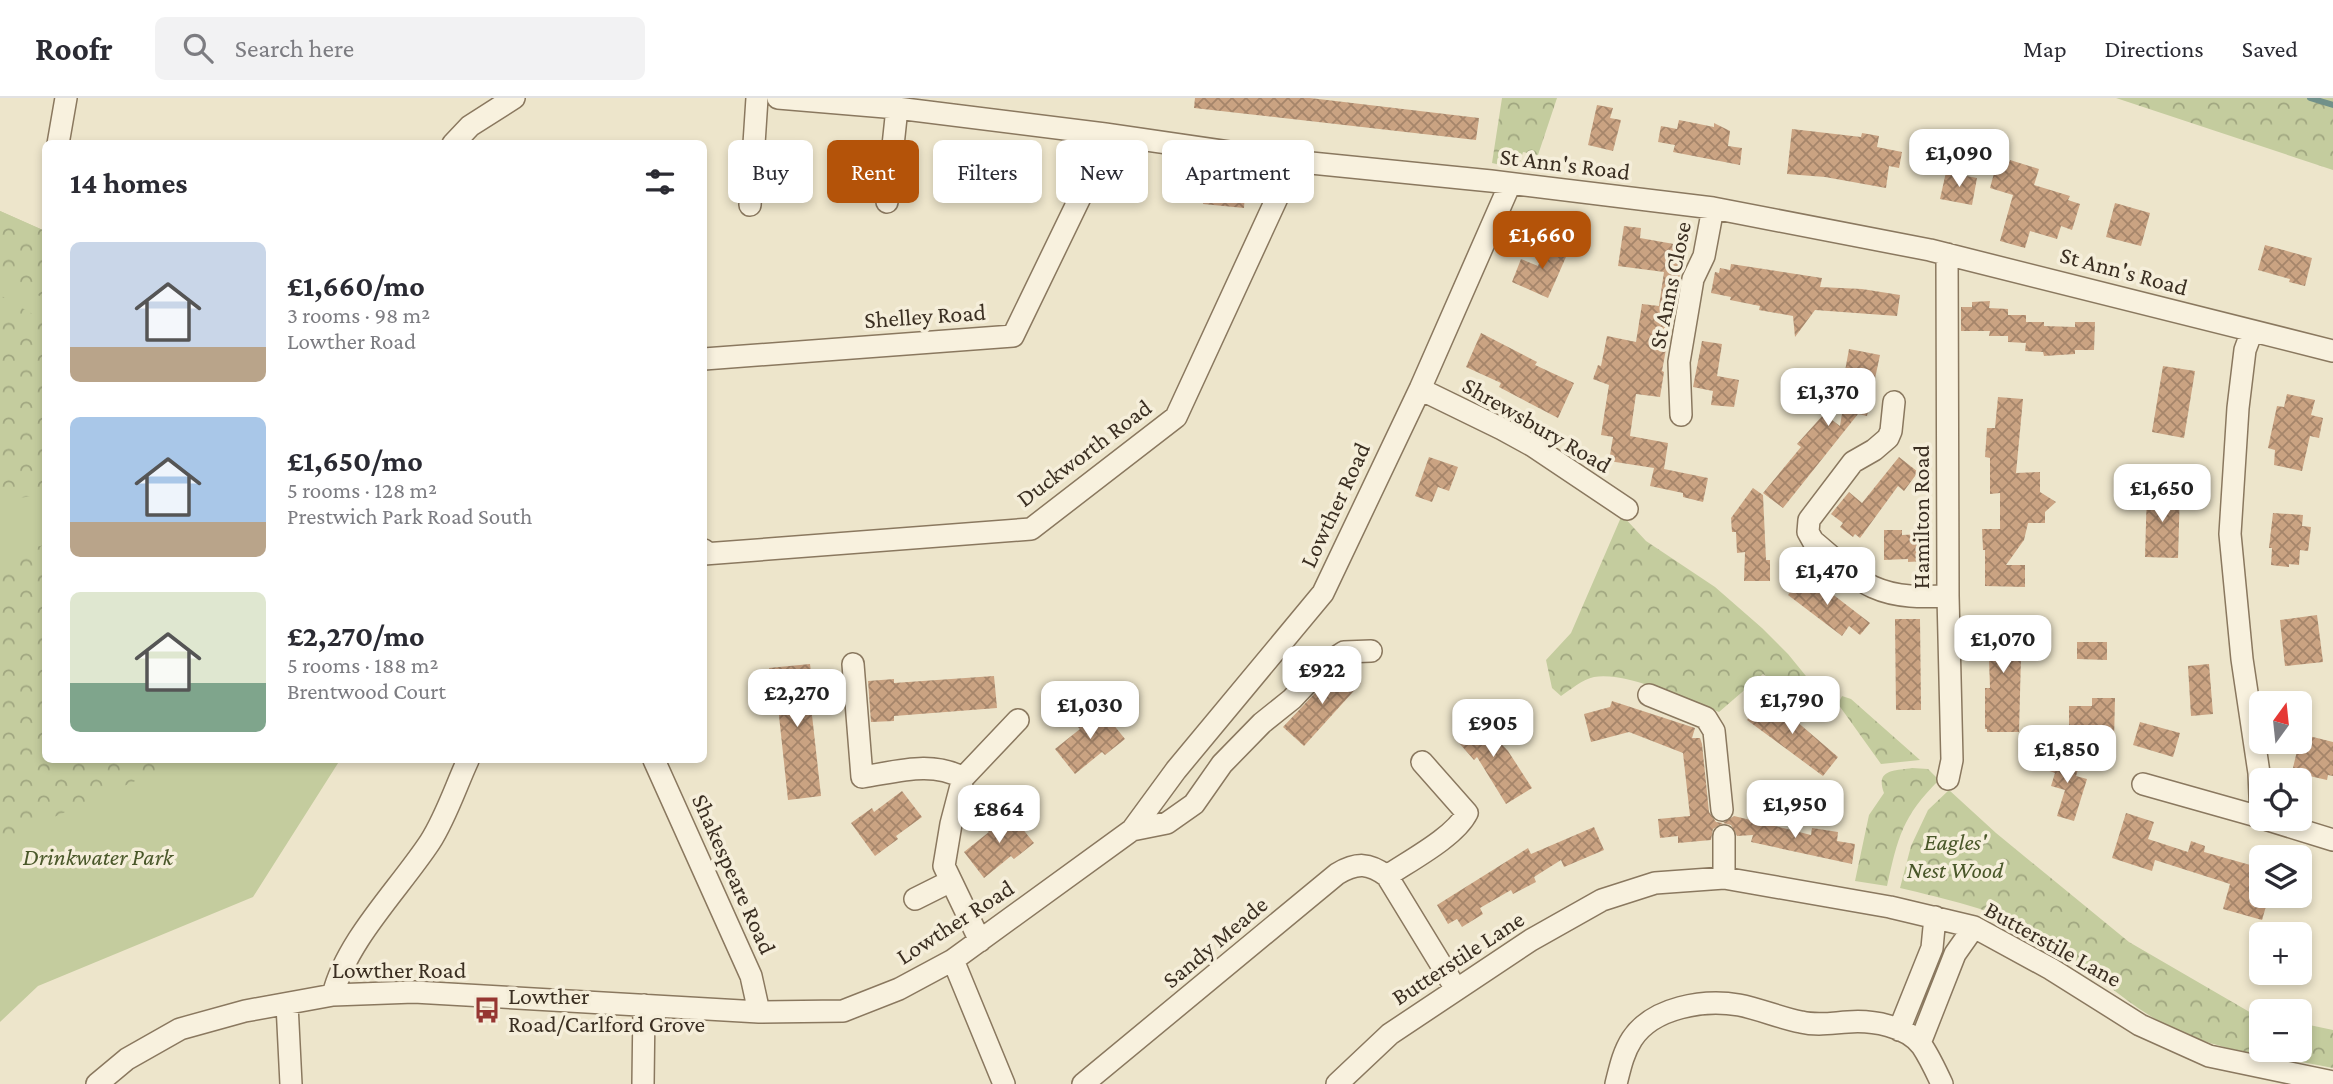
<!DOCTYPE html>
<html lang="en">
<head>
<meta charset="utf-8">
<style>
	:root { --surface:#fff; --page:#f2f2f3; --text:#2b2b33; --muted:#7c7c81; --line:#e1e1e2; --accent:#b45309 }
	body { margin:0; font-family:"Crimson Pro",serif; background:var(--page); color:var(--text); height:100vh; display:flex; flex-direction:column; font-size:26px; white-space:nowrap }
	* { box-sizing:border-box; margin:0 }
	p { font-size:23px; color:var(--muted) }
	.icon { flex:none; width:38px; height:38px; fill:none; stroke:currentColor; stroke-width:2; stroke-linecap:round; stroke-linejoin:round }
	.map { position:relative; flex:1; overflow:hidden }
	.drawer { position:absolute; left:42px; top:42px; width:665px; height:623px; display:flex; flex-direction:column; background:var(--surface); border-radius:10px; box-shadow:0 4px 10px #0003 }
	.drawer>* { flex:none }
	.top-card { position:absolute; left:728px; top:42px; width:665px; height:63px; display:flex; gap:14px }
	.needle { width:46px; rotate:15deg }
	.controls { position:absolute; left:2249px; top:593px; display:grid; gap:14px }
	.controls a { display:grid; place-items:center; width:63px; height:63px; border-radius:10px; background:var(--surface); box-shadow:0 4px 10px #0003; font-size:35px }
	.price { position:absolute; translate:-50% -60px; padding:0 16px; border-radius:14px; background:#fff; color:#222; font-size:23px; line-height:46px; filter:drop-shadow(0 2px 4px #0008) }
	.price::after { content:''; position:absolute; left:50%; top:42px; width:21px; height:16px; margin-left:-10px; background:inherit; clip-path:polygon(0 0,100% 0,50% 100%) }
	.price.selected { background:var(--accent); color:#fff }
	ul { padding:0; list-style:none }
	li { display:flex; align-items:center; gap:21px; height:175px; padding:0 28px }
	li span { display:grid; place-items:center; flex:none; width:196px; height:140px; border-radius:10px; color:#555 }
	li>.icon { margin-inline-start:auto }
	span .icon { width:84px; height:84px; fill:#fffc; stroke-width:1 }
	li b { font-size:30px }
	h2 { display:flex; justify-content:space-between; align-items:center; height:84px; padding:0 28px; font-size:30px }
	.tag { padding:0 24px; border-radius:10px; background:var(--surface); box-shadow:0 4px 10px #0003; font-size:24px; line-height:63px }
	.tag.selected { background:var(--accent); color:#fff }
	header { display:flex; align-items:center; gap:42px; box-sizing:border-box; height:98px; padding:0 35px; background:var(--surface); border-bottom:2px solid var(--line) }
	header strong { font-size:33px }
	nav { display:flex; gap:38px; margin-inline-start:auto; font-size:24px }
	.search { width:490px; height:63px; background:var(--page); display:flex; align-items:center; gap:18px; box-sizing:border-box; padding:0 24px; border-radius:10px; color:var(--muted); font-size:26px }
	.map>svg:first-child { display:block }
	.green { fill:#c4cc9e }
	.forest { fill:url(#forest-crowns) }
	.lines { fill:none; stroke-linecap:round; stroke-linejoin:round }
	.stream { stroke:#71918a; stroke-width:6 }
	.building { fill:url(#building-cross-hatch) }
	.minor-casing { stroke:#8a785f; stroke-width:24 }
	.minor { stroke:#f8f1de; stroke-width:21 }
	.labels { text-anchor:middle; stroke-width:7; stroke-linejoin:round; paint-order:stroke }
	.street-label { font-size:24px; fill:#3b2f22; stroke:#f5eeda }
	.park-label { font-size:24px; font-style:italic; fill:#495729; stroke:#f5eeda }
	.poi-label { font-size:24px; fill:#3b2f22; stroke:#f5eeda; text-anchor:start }
</style>
</head>
<body>
<header>
<strong>Roofr</strong>
<div class="search"><svg class="icon" aria-label="search" viewBox="0 0 24 24"><circle cx="10" cy="10" r="6"/><path d="M15 15l6 6"/></svg>Search here</div>
<nav><a>Map</a><a>Directions</a><a>Saved</a></nav>
</header>
<div class="map">
<svg width="2333" height="986" viewBox="0 0 2333 986">
	<defs>
		<pattern id="forest-crowns" width="20" height="18" patternUnits="userSpaceOnUse" patternTransform="scale(1.75)"><rect width="20" height="18" fill="#c4cc9e"/><path d="M2 6a3 3 0 1 1 6 0M12 15a3 3 0 1 1 6 0" fill="none" stroke="#a0a680"/></pattern>
		<pattern id="building-cross-hatch" width="8" height="8" patternUnits="userSpaceOnUse" patternTransform="scale(1.75)"><rect width="8" height="8" fill="#caa382"/><path d="M0 0l8 8M0 8l8-8" fill="none" stroke="#a5856a"/></pattern>
	</defs>
	<rect width="100%" height="100%" fill="#ede5cb"/>
	<path class="green" d="M0,113l45,20 1,529h294l-87,137 -215,89 -38,36z"/>
	<path class="forest" d="M1502,0h55l-19,57 -15,-3 -5,17 -26,-6z
		M2116,0h217v72z
		M0,113l45,20v68l-45,-25z
		M0,197l46,27 -1,172 -45,7z
		M1622,417l24,26 69,46 47,41 26,26 31,38 -15,11 -41,-29 -44,38c-32,-12 -94,-41 -125,-35 -11,2 -24,13 -33,19l-9,-8 -6,-28 25,-27z
		M45,447l1,215h126l-12,10 -160,71v-287z
		M1842,598l9,3 69,61 -39,4 -43,-60z
		M1912,670l16,1 11,11c-37,37 -41,57 -52,106l-32,-5 14,-66 15,-22c-9,-24 10,-22 28,-25z
		M1949,692l47,43 133,109 124,72 8,2v34h39v-27l33,7v38c-54,-11 -116,-16 -165,-42 -45,-23 -80,-60 -122,-87 -44,-28 -96,-39 -146,-51l11,-42 17,-36z"/>
	<g class="lines">
		<path class="stream" d="M2310,0l23,7"/>
	</g>
	<path class="building" d="M1195,0h115l169,20 -3,22 -282,-32z
		M1597,7l16,3 -3,10 11,2 -8,31 -25,-6z
		M1679,22l35,7v-4l16,8 -2,15 14,2 -2,17 -67,-13 2,-7 -17,-3 3,-16 16,3z
		M1792,31l69,8 1,-4 17,3 -2,11 25,5 -3,16 -10,-2 -3,22 -61,-11 -38,-3z
		M2010,62l29,9 -5,16 36,11 -2,4 12,4 -8,26 -11,-4 -4,13 -27,-8 -5,17 -25,-7 13,-46 -23,-7 6,-22 11,3z
		M1946,74l31,6 -5,27 -32,-6z
		M1206,77l40,4 -2,29 -41,-4z
		M2115,105l35,10 -9,33 -35,-9z
		M1624,128l17,2 -1,10 45,8 -23,125 2,1 -4,25 -24,-3 -6,42 38,7 -4,26 44,9 -5,24 -20,-5v-4l-33,-7 4,-18 -45,-7 4,-24 -12,-2 8,-50 -16,-6 5,-14 3,1 6,-30 29,6 6,-38 17,2 5,-34 -46,-6z
		M1548,144l21,8 -21,48 -36,-16 9,-23 17,7z
		M2265,147l47,13 -7,28 -16,-4 1,-3 -32,-9z
		M1731,166l91,14 -2,9 42,2 38,6 -3,21 -82,-6 -20,27 -2,-21 -34,-6 1,-4 -30,-6 1,-3 -20,-4 4,-21 4,1 1,-5 10,2z
		M1990,203l-1,7 19,1v6h18v7h18v4l31,1v-5h20l-1,28h-19v4l-31,2 -1,-4 -18,-1 1,-8 -18,-1v-6h-19l1,-5h-29v-24h11v-5z
		M1481,235l56,29 -2,3 39,18 -16,35 -59,-31 2,-4 -35,-16z
		M1702,243l20,3 -5,32 22,4 -5,27 -23,-2 2,-14 -20,-4z
		M1849,251l31,6 -13,61 -9,-2 -75,94 -20,-15 38,-46 -4,-3 27,-30 16,12 7,-43 -4,-1z
		M2163,268l32,5 -11,67 -32,-6z
		M2287,296l28,6 -4,15 12,3 -4,20 -9,-2 -8,35 -28,-6 1,-15 -7,-2 9,-42 7,1z
		M1998,299l25,2 -7,74 24,-1v20l16,10 -11,10v11h-17l-4,17 -18,25h19v22l-40,-1v-36h-2l-1,-21h18v-36l-10,1v-36l-5,-1 2,-29h8z
		M1429,359l29,10 -9,24 -11,-4 -6,15 -17,-6z
		M1899,359l19,15 -14,19 -6,-5 -38,52 -5,-4 -2,3 -13,-10 3,-4 -12,-9 18,-22 13,11z
		M1753,390l10,7 3,65h4v21h-26l1,-29 -8,1 -1,-21h-4l-1,-14z
		M2147,391l33,1 -2,68 -33,-1z
		M2273,415l30,2 -1,11 9,1 -3,24 -8,-1 -1,15 -10,-1v3l-18,-2 1,-17h-3z
		M1884,432h18v5l21,-1 2,27 -17,1v-3l-24,1z
		M1805,475l65,50 -10,12 -11,-9 -7,10 -54,-41z
		M2317,517l6,47 -38,4 -5,-46z
		M2022,520l-3,114h-32v-3h-2v-41h5l-1,-29h-4l1,-40z
		M1895,521h25l1,91h-25z
		M2077,544h30v18l-30,-1z
		M810,566l4,32 -4,1 11,99 -33,4 -11,-103 -4,1 -4,-30z
		M2209,566l4,50 -22,2 -3,-50z
		M1344,570l17,15 -57,63 -21,-19 49,-52z
		M994,578l3,32 -103,8v5l-23,1 -3,-41 26,-2v4z
		M1767,598l71,61 -15,19 -76,-56z
		M2092,600h23l-1,42h-18v-7h-27v-27h23z
		M1612,603l83,27 -3,10h8l2,6 7,68 7,10 7,1 -10,6 -2,11 -33,3v-7l-18,2 -2,-19 32,-3 -7,-63 -54,-21 -38,10 -7,-28 26,-7z
		M1100,610l25,31 -20,16 -3,-3 -27,22 -20,-25 25,-20 -3,-3z
		M1475,617l5,5 2,-2 13,15 -2,2 15,16 24,37 -26,16 -29,-47 -3,3 -21,-24z
		M2140,624l40,11 -7,24 -40,-12z
		M2301,636l32,8v34l-5,-1 -1,5 -35,-8z
		M2047,657l33,8 -4,13 11,3 -13,42 -17,-5 8,-26 -14,-4 4,-13 -11,-4z
		M902,693l20,26 -26,19 2,3 -23,17 -24,-33 21,-15 2,4z
		M1009,714l25,31 -20,16 -3,-3 -27,22 -20,-26 25,-20 -3,-3z
		M2126,715l28,9 -6,17 40,13 3,-11 14,5 -1,6 57,16v28h8l-7,24 -39,-11 7,-25 -75,-24 -3,11 -40,-13z
		M1734,718l77,19 1,-7 26,4 -1,9 18,3 -3,20 -101,-22 2,-7 -16,1 -6,-11 -8,-2z
		M1594,729l10,23 -40,17 -3,-7 -27,17 2,5 -23,12 -2,-4 -31,18 3,6 -21,13 -5,-8 -9,5 -11,-19 91,-57 3,6z"/>
	<g class="lines">
		<g class="minor-casing">
			<path id="minor" d="M778,0l119,10 208,26 186,27 200,20 222,27 217,42 403,101
				M58,46l8,-46
				M453,46l17,-18 44,-28
				M887,104l10,-94
				M750,107l7,-107
				M1947,156l1,342 4,164 -4,19
				M2252,233l-7,19 -7,58 -8,126 12,125 17,114 2,45
				M704,261l309,-23 91,-188 1,-14
				M1420,291l82,40 31,17 94,63
				M1894,304l-3,29 -3,7 -14,12 -21,12 -44,58 -1,12 5,9c16,13 42,38 60,46 24,11 50,10 75,9
				M1681,317l-2,-53 14,-83 11,-23 9,-48
				M704,452v4l327,-25 145,-112 113,-245 2,-11
				M853,566l9,113c34,-5 70,-17 101,1l-12,46 -7,42 36,75
				M1649,597l57,23 8,13 8,79
				M654,662l97,216 8,36
				M963,680l55,-58
				M2143,686l117,33
				M2265,721l68,21
				M1132,732l35,-7 27,-19 28,-40 40,-41 30,-24 32,-34 20,-13 27,-1
				M1387,778c22,-15 68,-39 80,-63l-45,-51
				M1724,780v-42
				M915,801l36,-18
				M953,862l51,124
				M333,897c13,-54 66,-106 97,-153 16,-25 26,-56 38,-82
				M287,906l4,80
				M1899,932l33,-82 3,-31
				M1920,945l35,-89 19,-27
				M97,986l30,-25 53,-30 65,-18 88,-16 81,-3 345,20 84,-1 56,-22 54,-29 179,-130 44,-60 147,-177 97,-204 90,-205
				M643,986l1,-79
				M1083,986l254,-210c20,-12 32,-11 50,2l69,113
				M1337,986l53,-50 141,-94 71,-40 53,-17 69,-5 166,29 84,20 77,42 89,56 69,31 124,26
				M1616,986c4,-16 7,-31 16,-45 21,-32 72,-40 107,-34 21,4 41,13 62,17 16,4 31,1 47,0 24,-2 59,4 74,24 8,12 14,25 20,38"/>
		</g>
		<use href="#minor" class="minor"/>
	</g>
	<defs>
		<g id="bus-bare" transform="scale(2.1)"><path d="M-5-6H5V4H4V6H2V4H-2V6H-4V4H-5ZM-3.5-4V0h7V-4ZM-3.5 1.2v1.5H-2V1.2ZM2 1.2v1.5H3.5V1.2Z" fill="#963632" stroke="#f5eeda" stroke-width="2.5" paint-order="stroke"/></g>
	</defs>
	<g fill-rule="evenodd">
		<use href="#bus-bare" x="487" y="912"/>
	</g>
	<g class="labels">
		<g class="street-label">
			<text transform="translate(1565 66) rotate(7)" y="8">St Ann's Road</text>
			<text transform="translate(2124 173) rotate(15)" y="8">St Ann's Road</text>
			<text transform="translate(1670 187) rotate(-78)" y="8">St Anns Close</text>
			<text transform="translate(925 218) rotate(-4)" y="8">Shelley Road</text>
			<text transform="translate(1537 327) rotate(30)" y="8">Shrewsbury Road</text>
			<text transform="translate(1084 355) rotate(-37)" y="8">Duckworth Road</text>
			<text transform="translate(1335 407) rotate(-65)" y="8">Lowther Road</text>
			<text transform="translate(1921 419) rotate(-90)" y="8">Hamilton Road</text>
			<text transform="translate(734 776) rotate(66)" y="8">Shakespeare Road</text>
			<text transform="translate(955 824) rotate(-33)" y="8">Lowther Road</text>
			<text transform="translate(1215 844) rotate(-40)" y="8">Sandy Meade</text>
			<text transform="translate(2053 846) rotate(29)" y="8">Butterstile Lane</text>
			<text transform="translate(1458 860) rotate(-33)" y="8">Butterstile Lane</text>
			<text x="399" y="880">Lowther Road</text>
		</g>
		<g class="park-label">
			<text x="1955" y="752">Eagles'<tspan x="1955" dy="28">Nest Wood</tspan></text>
			<text x="98" y="767">Drinkwater Park</text>
		</g>
		<g class="poi-label">
			<text x="508" y="906">Lowther<tspan x="508" dy="28">Road/Carlford Grove</tspan></text>
		</g>
	</g>
</svg>
<div class="controls">
<a><svg class="needle" viewBox="-14 -14 28 28"><path d="M0-13l5 13h-10z" fill="#e53935"/><path d="M0 13l5-13h-10z" fill="#7c7c81"/></svg></a>
<a><svg class="icon" aria-label="locate" viewBox="0 0 24 24"><circle cx="12" cy="12" r="6"/><path d="M12 2v4M12 18v4M2 12h4M18 12h4"/></svg></a>
<a><svg class="icon" aria-label="layers" viewBox="0 0 24 24"><path d="M12 4l9 5-9 5-9-5zM3 14l9 5 9-5"/></svg></a>
<a>+</a>
<a>−</a>
</div>
<b class="price" style="left:1959px;top:91px">£1,090</b>
<b class="price selected" style="left:1542px;top:173px">£1,660</b>
<b class="price" style="left:1828px;top:330px">£1,370</b>
<b class="price" style="left:2162px;top:426px">£1,650</b>
<b class="price" style="left:1827px;top:509px">£1,470</b>
<b class="price" style="left:2003px;top:577px">£1,070</b>
<b class="price" style="left:1322px;top:608px">£922</b>
<b class="price" style="left:797px;top:631px">£2,270</b>
<b class="price" style="left:1792px;top:638px">£1,790</b>
<b class="price" style="left:1090px;top:643px">£1,030</b>
<b class="price" style="left:1493px;top:661px">£905</b>
<b class="price" style="left:2067px;top:687px">£1,850</b>
<b class="price" style="left:1795px;top:742px">£1,950</b>
<b class="price" style="left:999px;top:747px">£864</b>
<div class="top-card">
<a class="tag">Buy</a>
<a class="tag selected">Rent</a>
<a class="tag">Filters</a>
<a class="tag">New</a>
<a class="tag">Apartment</a>
</div>
<section class="drawer">
<h2>14 homes<svg class="icon" aria-label="filters" viewBox="0 0 24 24"><path d="M4 7h16M4 17h16"/><circle cx="9" cy="7" r="2"/><circle cx="15" cy="17" r="2"/></svg></h2>
<ul>
<li><span style="background:linear-gradient(#c9d6e8 75%,#b9a48a 0)"><svg class="icon" aria-label="home" viewBox="0 0 24 24"><path d="M3 11l9-7 9 7M6 9v11h12V9"/></svg></span><div><b>£1,660/mo</b><p>3 rooms · 98 m²</p><p>Lowther Road</p></div></li>
<li><span style="background:linear-gradient(#a9c7e8 75%,#b9a48a 0)"><svg class="icon" aria-label="home" viewBox="0 0 24 24"><path d="M3 11l9-7 9 7M6 9v11h12V9"/></svg></span><div><b>£1,650/mo</b><p>5 rooms · 128 m²</p><p>Prestwich Park Road South</p></div></li>
<li><span style="background:linear-gradient(#dfe7d0 65%,#7fa58c 0)"><svg class="icon" aria-label="home" viewBox="0 0 24 24"><path d="M3 11l9-7 9 7M6 9v11h12V9"/></svg></span><div><b>£2,270/mo</b><p>5 rooms · 188 m²</p><p>Brentwood Court</p></div></li>
</ul>
</section>
</div>
</body>
</html>
